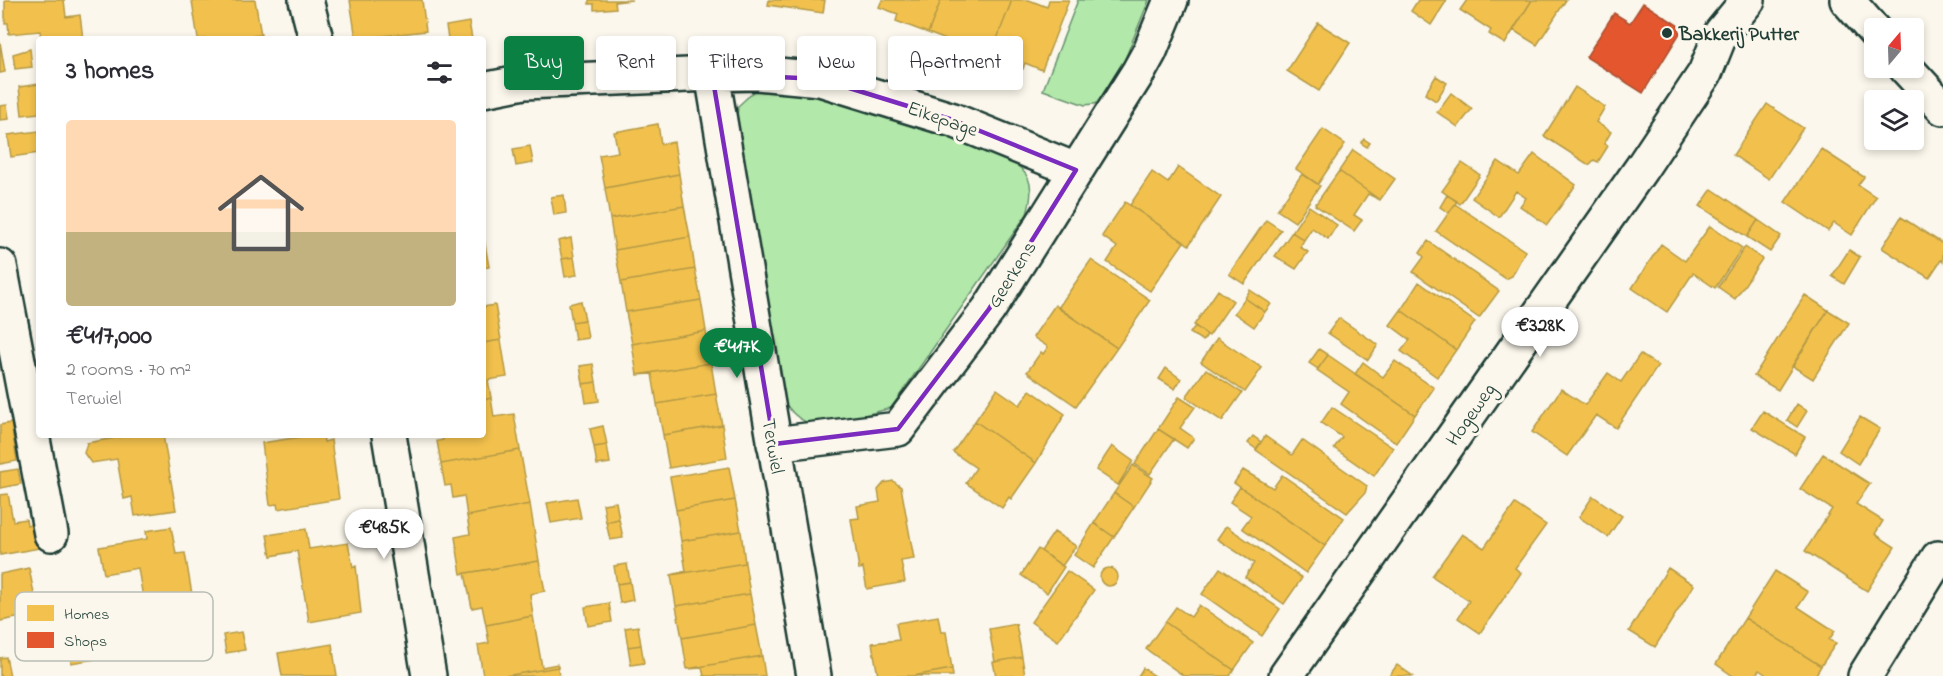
<!DOCTYPE html>
<html lang="en">
<head>
<meta charset="utf-8">
<style>
	:root { --surface:#fff; --page:#f7f7f7; --text:#2b2b33; --muted:#7c7c81; --accent:#0b8043 }
	body { margin:0; font-family:"Indie Flower",sans-serif; background:var(--page); color:var(--text); height:100vh; display:flex; flex-direction:column; font-size:22px; white-space:nowrap }
	* { box-sizing:border-box; margin:0 }
	p { font-size:20px; color:var(--muted) }
	.icon { flex:none; width:33px; height:33px; fill:none; stroke:currentColor; stroke-width:2; stroke-linecap:round; stroke-linejoin:round }
	.map { position:relative; flex:1; overflow:hidden }
	.side { position:absolute; left:36px; top:36px; width:450px; height:402px; display:flex; flex-direction:column; background:var(--surface); border-radius:6px; box-shadow:0 3px 9px #0003 }
	.side>* { flex:none }
	.guide { position:absolute; left:504px; top:36px; width:570px; height:54px; display:flex; gap:12px }
	.needle { width:39px; rotate:19deg }
	.buttons { position:absolute; left:1864px; top:18px; display:grid; gap:12px }
	.buttons a { display:grid; place-items:center; width:60px; height:60px; border-radius:6px; background:var(--surface); box-shadow:0 3px 9px #0003; font-size:30px }
	.price { position:absolute; translate:-50% -51px; padding:0 14px; border-radius:21px; background:#fff; color:#222; font-size:20px; line-height:39px; filter:drop-shadow(0 2px 3px #0008) }
	.price::after { content:''; position:absolute; left:50%; top:36px; width:18px; height:14px; margin-left:-9px; background:inherit; clip-path:polygon(0 0,100% 0,50% 100%) }
	.price.active { background:var(--accent); color:#fff }
	ul { padding:0; list-style:none }
	li { display:grid; align-content:center; gap:12px; height:318px; padding:0 30px }
	li span { display:grid; place-items:center; height:186px; border-radius:6px; color:#555 }
	li>.icon { margin-inline-start:auto }
	span .icon { width:108px; height:108px; fill:#fffc; stroke-width:1 }
	li b { font-size:26px }
	h2 { display:flex; justify-content:space-between; align-items:center; height:72px; padding:0 30px; font-size:26px }
	.chip { padding:0 21px; border-radius:6px; background:var(--surface); box-shadow:0 3px 9px #0003; font-size:21px; line-height:54px }
	.chip.active { background:var(--accent); color:#fff }
	.map>svg:first-child { display:block }
	.green { fill:#b2e8aa; stroke:#68926f; stroke-width:1.5 }
	.homes { fill:#f2c14e; stroke:#b39946; stroke-width:1.5 }
	.shops { fill:#e4572e; stroke:#a94f30; stroke-width:1.5 }
	.lines { fill:none; stroke-linecap:round; stroke-linejoin:round }
	.street-casing { stroke:#1f3d34; stroke-width:38 }
	.street { stroke:#fbf7ec; stroke-width:33 }
	.marked { fill:none; stroke:#7b2cbf; stroke-width:4.5; stroke-linejoin:round }
	.poi-dot { fill:#1f3d34; stroke:#fbf7ec; stroke-width:2 }
	.labels { text-anchor:middle; stroke-width:6; stroke-linejoin:round; paint-order:stroke }
	.poi-label { font-size:20px; font-weight:bold; fill:#1f3d34; stroke:#fbf7ec; text-anchor:start }
	.street-label { font-size:20px; fill:#1f3d34; stroke:#fbf7ec }
	.key { fill:#fbf7ec; stroke:#b9bfb5; stroke-width:1.5 }
	.key-label { font-size:16px; fill:#1f3d34 }
</style>
</head>
<body>
<div class="map">
<svg width="1943" height="676" viewBox="0 0 1943 676">
	<rect width="100%" height="100%" fill="#fbf7ec"/>
	<filter id="ink" filterUnits="userSpaceOnUse"><feTurbulence type="fractalNoise" baseFrequency=".0167" numOctaves="2"/><feDisplacementMap in="SourceGraphic" scale="12" xChannelSelector="R" yChannelSelector="G"/><feConvolveMatrix kernelMatrix="1 2 1 2 8 2 1 2 1" color-interpolation-filters="sRGB"/></filter>
	<g filter="url(#ink)">
		<path class="green" d="M1078,0h71l-33,81 -15,22 -16,2 -42,-15z
			M761,85l97,15 145,55c27,16 33,29 24,59l-136,194c-20,5 -66,21 -85,14 -10,-4 -15,-11 -21,-19l-49,-274 2,-23z"/>
		<path class="homes" d="M5,0h59l2,17 14,-2 3,24h-42l-1,-8 -31,3 -1,-11h-3z
			M255,0l6,35 -9,1 1,3h-55l-6,-38z
			M350,0h72l4,31 -70,8z
			M589,0h43l-17,2 1,6 -22,2v-6h-5z
			M769,0h56l-2,13 -55,-8z
			M882,0h59l-13,33 -32,-12 2,-7 -19,-7z
			M941,0h71l-22,57 -62,-24z
			M1012,0h17l18,7 2,-7h20l-27,70 -17,-7 -2,6 -33,-12z
			M1418,0h29l-16,25 -20,-14z
			M1467,0h65l-27,44 -16,-10 2,-4 -31,-20z
			M1532,0h34l-29,45 -24,-15z
			M469,22l3,17h-24l-2,-13z
			M1318,23l32,20 -31,48 -32,-20z
			M0,42l5,30 -5,1z
			M30,49l2,18 -17,2 -2,-15z
			M1436,76l11,7 -11,18 -11,-7z
			M39,84v29l-17,2 -3,-28z
			M1575,87l30,20 -9,15 15,10 -7,12 4,2 -10,16 -4,-2 -5,5 -45,-29z
			M1451,93l21,16 -14,18 -21,-15z
			M1767,104l36,24 -34,51 -36,-24z
			M7,105l2,14 -9,1v-14z
			M658,124l3,20 13,-2 5,32 -74,14 -6,-33 19,-3 -4,-20z
			M1323,129l22,15 -27,40 -22,-15z
			M39,131v22l-28,4 -3,-22z
			M1364,139l6,4 -3,4 -6,-4z
			M530,146l3,17 -17,3 -3,-17z
			M1821,149l43,28 -6,8 18,12 -24,38 -18,-12 -6,8 -43,-29z
			M1353,150l42,29 -15,21 -41,-29z
			M1534,154l42,31 -29,40 -27,-19 6,-8 -10,-7 -17,26 -27,-19 26,-37 21,14z
			M1462,163l18,12 -20,29 -18,-13z
			M1178,167l43,30 -32,48 -59,-40 22,-33 16,11z
			M1339,171l41,29 -12,-6 -14,21 8,5 -8,11 -39,-26z
			M679,174l5,32 -74,13 -5,-31z
			M1302,174l18,12 -25,36 -18,-12z
			M1712,189l46,31 -11,17 -47,-31z
			M564,195l2,18 -12,2 -3,-18z
			M1447,195l10,6 -8,12 -9,-6z
			M1125,202l59,40 -34,49 -43,-29 10,-15 -15,-11z
			M1455,204l70,47 -13,25 -6,3 -70,-48z
			M684,206l6,31 -75,13 -5,-31z
			M1309,206l28,19 -9,14 -16,-11 -8,12 -12,-8z
			M1901,217l42,27v18l-2,-2 -12,18 -47,-30z
			M1266,220l15,10 -37,54 -15,-10z
			M1758,220l23,16 -11,16 -23,-15z
			M1710,226l32,22 -27,40 -22,-15 -26,39 -35,-24 29,-44 24,17z
			M1292,232l12,8 -4,7 8,5 -12,17 -21,-13z
			M483,233l6,34 -6,1z
			M690,237l5,32 -74,13 -6,-32z
			M571,238l3,19 -12,2 -4,-18z
			M1428,241l71,50 -20,27 -66,-46 11,-15 -4,-4z
			M1745,247l17,12 -27,40 -17,-12z
			M1849,250l11,7 -16,27 -12,-8z
			M574,257l3,18 -12,2 -3,-18z
			M1091,260l59,40 -33,48 -59,-40z
			M695,269l6,31 -75,12 -5,-30z
			M1419,282l56,40 -19,28 -55,-40z
			M1218,290l15,11 -24,35 -15,-11z
			M1250,290l21,14 -6,8 -20,-14z
			M1805,295l23,15 -50,80 -24,-14z
			M1245,298l20,14 -11,15 -20,-14z
			M701,300l5,31 -74,13 -6,-32z
			M581,301l4,19 -13,2 -3,-18z
			M495,305l6,35 -18,3v-36z
			M1055,305l62,43 -41,58 -49,-34 14,-20 2,2 5,-7 -15,-10z
			M1401,310l55,40 -19,27 -36,-26 9,-11 -20,-15z
			M1828,310l21,13 -36,56 -21,-13z
			M1339,318l39,27 -10,15 -40,-27z
			M585,320l3,18 -13,2 -3,-18z
			M1195,326l12,9 -4,6 -13,-8z
			M706,331l5,32 -74,12 -5,-31z
			M1217,338l45,30 -17,24 -44,-30z
			M501,340l6,37 -19,3 3,18 -8,2v-57z
			M1319,349l9,6 -10,14 -9,-6z
			M1640,354l18,12 -42,62 -20,-13 -29,41 -35,-24 29,-43 24,16 23,-32 13,9z
			M1328,355l87,60 -19,28 -55,-39 8,-12 -32,-22z
			M1395,361l39,27 -19,27 -60,-41 8,-12 20,15z
			M711,363l5,31 -59,10 -5,-30 -15,1z
			M593,364l3,18 -13,2 -3,-18z
			M1166,368l15,11 -6,10 -16,-10z
			M1206,369l36,24 -20,28 -36,-24z
			M596,382l3,19 -13,2 -3,-19z
			M997,389l23,16 10,-15 35,24 -29,49 -61,-42z
			M716,394l6,31 -59,10 -6,-31z
			M1179,397l16,10 -15,21 14,10 -7,10 -29,-19z
			M491,398l3,19 20,-3 6,36 -79,14 -4,-23 6,-1 -1,-5h41v-35z
			M1797,404l10,7 -10,16 -10,-7z
			M1332,407l61,41 -19,28 -40,-28 8,-11 -21,-14z
			M1763,411l42,26 -10,17 -43,-26z
			M1860,417l20,12 -22,35 -19,-13z
			M975,421l61,42 -25,36 -2,-2 -7,11 -36,-25 10,-15 -23,-16z
			M11,423l6,38 -17,3v-39z
			M722,425l5,33 -58,10 -6,-33z
			M603,426l4,19 -13,2 -4,-18z
			M1158,429l16,10 -24,35 -15,-10z
			M132,435h31l13,75 -41,6 -3,-19 -8,2 -7,-40 -26,4 -7,-10 3,-10z
			M313,435h10l1,7 7,-2 8,59 -61,10 -1,-5 -7,1 -8,-62z
			M1253,436l8,6 -5,7 -8,-6z
			M1265,436l27,19 10,-15 65,46 -2,7 -18,20 -91,-63z
			M607,445l3,18 -13,2 -3,-18z
			M1112,446l21,15 -15,24 -22,-15z
			M520,450l10,54 -63,12 -3,-20 -11,2 -2,-13 -6,1 -4,-22z
			M1823,454l47,30 -14,20 27,17 -8,13 20,13 -28,44 -62,-40 27,-42 -32,-20z
			M1133,465l20,13 -19,29 -20,-14z
			M729,467l6,33 -59,10 -6,-33z
			M18,469l3,15 -21,4v-16z
			M1243,470l30,18 9,-13 62,43 -19,28 -91,-63z
			M893,481l8,6 13,72 -13,2 4,21 -38,7 -4,-21 -4,1 -8,-50 8,-1 -2,-12 23,-4 -2,-12 6,-7z
			M1240,487l85,59 -19,27 -64,-45 9,-12 -21,-14z
			M1114,493l20,14 -20,30 -20,-14z
			M8,494l5,27 13,-2 1,6 8,-2 5,25 -40,7v-60z
			M1593,496l29,20 -14,21 -29,-20z
			M577,498l4,20 -30,5 -4,-20z
			M735,500l6,31 -60,10 -5,-31z
			M616,502l3,17 -13,3 -3,-18z
			M530,504l9,57 -78,13 -6,-37 15,-3 -3,-18z
			M1515,504l31,21 -31,43 6,5 -41,60 -22,-15 11,-17 -37,-25 30,-42 22,14z
			M619,519l4,19 -13,2 -4,-18z
			M1094,523l20,14 -21,31 -19,-13z
			M1226,526l76,52 -18,26 -39,-27 9,-14 -37,-24z
			M171,527l5,27 9,-1 12,71 -58,9 -5,-33 9,-2 -5,-30 -34,6 -5,-27 48,-8 -1,-8z
			M306,529l3,20 39,-6 5,24 3,-1 5,47 -52,9 -12,-71 -26,5 -4,-21z
			M741,531l4,32 -74,12 15,-4 -5,-30z
			M1054,532l22,14 -14,20 -21,-15z
			M1038,549l26,18 -17,26 -26,-18z
			M539,561l6,30 -15,3 3,22 -47,9 -4,-19 -10,2 -7,-35z
			M745,563l5,31 -74,12 -5,-31z
			M627,564l3,18 -13,2 -3,-18z
			M29,568l9,46 -38,7v-47z
			M1220,568l60,41 -18,27 -60,-42z
			M1668,568l26,17 -39,62 -26,-16z
			M1100 577a9 9 0 1 1 18 0a9 9 0 1 1-18 0Z
			M1067,571l27,19 -36,51 -27,-19z
			M1775,571l33,21 -10,15 37,24 -6,9 7,3 -15,23 -76,-48z
			M630,582l3,18 -13,3 -3,-19z
			M750,594l6,31 -74,13 -6,-32z
			M609,603l3,19 -24,4 -3,-19z
			M1199,605l54,38 -19,27 -69,-48 11,-15 15,10z
			M533,616l9,51 15,-3 1,3 -53,9h-22l-5,-31 11,-2 -3,-18z
			M938,616l3,16h5l6,37 -39,7h-35l-6,-33 27,-3 -3,-17z
			M1745,618l76,48 -6,10h-47l-9,-6 -4,6h-22l-17,-12z
			M1165,622l69,48 -4,6h-46l-38,-27z
			M1016,624l6,33 -27,5 -6,-33z
			M756,625l6,31 -75,13 -5,-31z
			M638,626l3,19 -13,2 -3,-19z
			M241,632l4,18 -19,3 -3,-18z
			M332,644l5,32h-55l-4,-23z
			M641,645l3,18 -13,2 -3,-18z
			M93,647l3,12 -25,4 -2,-12z
			M762,656l3,20h-61l-2,-8 -15,1z
			M6,657l4,19h-10v-18z
			M1022,657l3,19h-29l-3,-14z
			M1397,665l16,11h-24z
			M558,667l1,9h-54z
			M1143,668l12,8h-17z
			M952,669l1,7h-40z"/>
		<path class="shops" d="M1643,3l36,23 1,7 -37,60 -57,-36 28,-44 16,10z"/>
		<g class="lines">
			<g class="street-casing">
				<path id="street" d="M306,0l10,39
					M1847,0l28,32
					M1906,68l37,40
					M712,74l102,602
					M483,90l41,-8 188,-8 45,-1 63,6 133,41 123,50
					M0,266l51,268
					M389,435l40,241
					M774,444l124,-15 91,-120 150,-238 11,-20 21,-51
					M1286,676l355,-507 64,-96 16,-40 27,-33
					M1865,676l73,-118 5,3"/>
			</g>
			<use href="#street" class="street"/>
		</g>
	</g>
	<path class="marked" d="M712,74l108,5 133,41 123,50 -87,139 -91,120 -124,15z"/>
	<circle class="poi-dot" cx="1667" cy="33" r="6"/>
	<g class="labels">
		<g class="poi-label">
			<text x="1679" y="40">Bakkerij Putter</text>
		</g>
		<g class="street-label">
			<text transform="translate(943 118) rotate(19)" y="7">Eikepage</text>
			<text transform="translate(1011 274) rotate(-58)" y="7">Geerkens</text>
			<text transform="translate(1470 414) rotate(-55)" y="7">Hogeweg</text>
			<text transform="translate(774 446) rotate(80)" y="7">Terwiel</text>
		</g>
	</g>
	<rect x="15" y="592" width="198" height="69" rx="9" class="key"/>
	<rect x="27" y="605" width="27" height="16" fill="#f2c14e"/>
	<rect x="27" y="632" width="27" height="16" fill="#e4572e"/>
	<g class="key-label">
		<text x="64" y="619">Homes</text>
		<text x="64" y="646">Shops</text>
	</g>
</svg>
<div class="buttons">
<a><svg class="needle" viewBox="-14 -14 28 28"><path d="M0-13l5 13h-10z" fill="#e53935"/><path d="M0 13l5-13h-10z" fill="#7c7c81"/></svg></a>
<a><svg class="icon" aria-label="layers" viewBox="0 0 24 24"><path d="M12 4l9 5-9 5-9-5zM3 14l9 5 9-5"/></svg></a>
</div>
<b class="price" style="left:1540px;top:358px">€328K</b>
<b class="price active" style="left:737px;top:379px">€417K</b>
<b class="price" style="left:384px;top:560px">€485K</b>
<div class="guide">
<a class="chip active">Buy</a>
<a class="chip">Rent</a>
<a class="chip">Filters</a>
<a class="chip">New</a>
<a class="chip">Apartment</a>
</div>
<section class="side">
<h2>3 homes<svg class="icon" aria-label="filters" viewBox="0 0 24 24"><path d="M4 7h16M4 17h16"/><circle cx="9" cy="7" r="2"/><circle cx="15" cy="17" r="2"/></svg></h2>
<ul>
<li><span style="background:linear-gradient(#ffd9b3 60%,#c2b280 0)"><svg class="icon" aria-label="home" viewBox="0 0 24 24"><path d="M3 11l9-7 9 7M6 9v11h12V9"/></svg></span><div><b>€417,000</b><p>2 rooms · 70 m²</p><p>Terwiel</p></div></li>
</ul>
</section>
</div>
</body>
</html>
